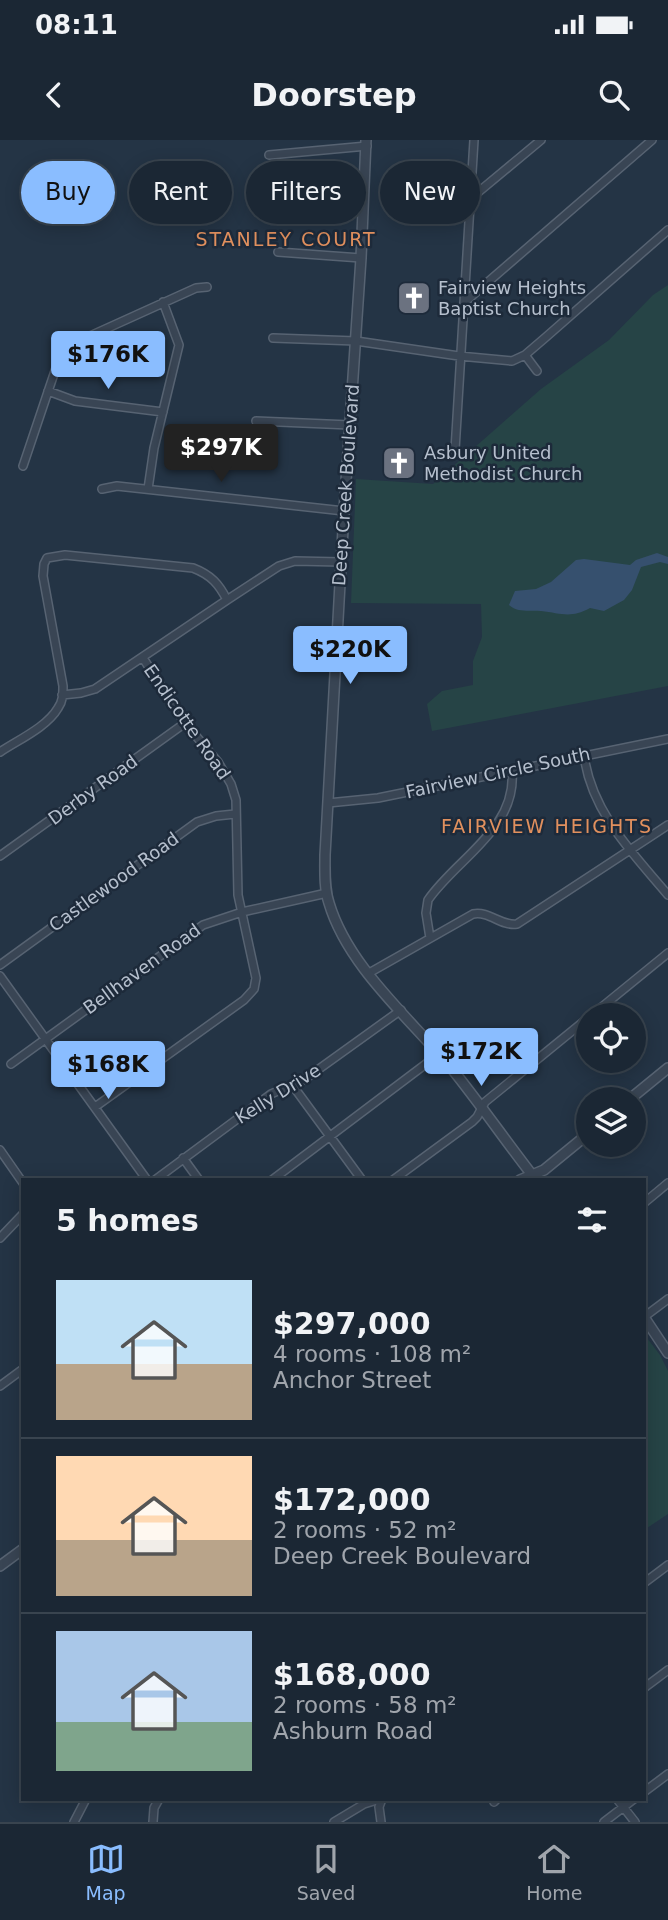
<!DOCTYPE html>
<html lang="en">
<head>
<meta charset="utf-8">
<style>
	:root { --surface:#1b2734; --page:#242f3c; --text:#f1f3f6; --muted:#a0a5ac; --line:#39444f; --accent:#8abdff }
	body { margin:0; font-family:"DejaVu Sans",sans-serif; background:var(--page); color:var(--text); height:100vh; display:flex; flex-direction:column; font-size:26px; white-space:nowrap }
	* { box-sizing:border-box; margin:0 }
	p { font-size:23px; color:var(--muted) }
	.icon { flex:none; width:38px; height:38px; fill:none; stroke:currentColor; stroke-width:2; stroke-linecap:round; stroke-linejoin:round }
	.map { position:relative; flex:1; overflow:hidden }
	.sheet { position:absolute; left:21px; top:1038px; width:625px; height:623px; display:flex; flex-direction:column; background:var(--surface); border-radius:0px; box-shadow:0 4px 18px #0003,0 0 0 2px var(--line) }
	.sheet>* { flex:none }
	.banner { position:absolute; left:21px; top:21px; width:626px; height:63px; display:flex; gap:14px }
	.buttons { position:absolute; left:576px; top:863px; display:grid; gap:14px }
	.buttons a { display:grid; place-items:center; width:70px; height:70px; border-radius:50%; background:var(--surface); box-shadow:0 4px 18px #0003,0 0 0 2px var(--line); font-size:35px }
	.price { position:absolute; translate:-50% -60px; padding:0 16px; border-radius:7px; background:var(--accent); color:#111; font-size:23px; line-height:46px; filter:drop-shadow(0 2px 4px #0008) }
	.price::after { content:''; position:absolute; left:50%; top:42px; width:21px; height:16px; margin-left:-10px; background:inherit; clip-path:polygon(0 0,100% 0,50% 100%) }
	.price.active { background:#222; color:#fff }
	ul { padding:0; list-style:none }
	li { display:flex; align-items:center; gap:21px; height:175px; padding:0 35px }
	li+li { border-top:2px solid var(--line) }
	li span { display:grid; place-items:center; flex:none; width:196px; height:140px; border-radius:0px; color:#555 }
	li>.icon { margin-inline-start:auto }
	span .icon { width:84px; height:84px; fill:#fffc; stroke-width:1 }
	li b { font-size:30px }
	h2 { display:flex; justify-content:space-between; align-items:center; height:84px; padding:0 35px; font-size:30px }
	.tag { padding:0 24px; border-radius:32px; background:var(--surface); box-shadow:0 4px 18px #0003,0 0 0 2px var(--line); font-size:24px; line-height:63px }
	.tag.active { background:var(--accent); color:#111 }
	.status { display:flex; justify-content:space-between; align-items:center; height:49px; padding:0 35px; background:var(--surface); direction:ltr }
	.status svg { height:19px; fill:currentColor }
	header { display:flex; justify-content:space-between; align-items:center; height:91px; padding:0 35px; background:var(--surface); font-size:32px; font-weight:800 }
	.dock { display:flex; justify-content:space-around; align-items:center; height:98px; border-top:2px solid var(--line); background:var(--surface); font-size:19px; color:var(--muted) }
	.dock a { display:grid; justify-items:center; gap:4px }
	.dock .active { color:var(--accent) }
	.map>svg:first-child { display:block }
	.green { fill:#264446 }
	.water { fill:#36506e }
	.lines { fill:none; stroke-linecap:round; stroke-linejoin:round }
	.minor-casing { stroke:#576372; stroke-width:10 }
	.tertiary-casing { stroke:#576372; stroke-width:12 }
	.minor { stroke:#394554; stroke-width:7 }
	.tertiary { stroke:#394554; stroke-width:9 }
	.labels { text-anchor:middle; stroke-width:5; stroke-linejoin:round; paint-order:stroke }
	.poi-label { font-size:18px; fill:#b6c0ce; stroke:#1d2a3a; text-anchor:start }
	.street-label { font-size:18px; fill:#b6c0ce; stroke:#1d2a3a }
	.neighbourhood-label { font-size:19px; letter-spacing:2px; fill:#e1905e; stroke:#1d2a3a }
</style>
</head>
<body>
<div class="status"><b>08:11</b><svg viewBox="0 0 49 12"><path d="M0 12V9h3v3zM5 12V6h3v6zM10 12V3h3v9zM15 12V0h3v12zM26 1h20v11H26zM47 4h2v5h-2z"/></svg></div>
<header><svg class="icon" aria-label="back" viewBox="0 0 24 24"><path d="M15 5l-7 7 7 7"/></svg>Doorstep<svg class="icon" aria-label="search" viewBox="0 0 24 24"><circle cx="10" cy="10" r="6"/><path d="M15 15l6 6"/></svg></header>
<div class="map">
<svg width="668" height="1682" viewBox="0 0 668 1682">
	<rect width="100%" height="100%" fill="#243445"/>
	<path class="green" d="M668,145v401l-236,45 -5,-27 15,-13 31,-6v-24l9,-24 -1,-33 -130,-1 5,-124 77,5 108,-95 68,-49 44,-45z
		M644,1194l16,21 8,16v143l-24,16z"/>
	<path class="water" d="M657,413l11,4v7l-8,-2 -19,5 -9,23 -8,10 -20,11 -14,-3c-20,11 -29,5 -49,3 -12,-1 -23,2 -32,-6l6,-14 21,-2 15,-7 25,-22 8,-1 46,6 6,-5z"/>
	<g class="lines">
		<g class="minor-casing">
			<path id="minor" d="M269,15l98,-9
				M470,59l71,-59
				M278,112l83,6
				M466,161l186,-161
				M273,198l83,3 103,15 53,5 13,-6 21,-18 122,-107
				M525,215l12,16
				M48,251l27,10 88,11
				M256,281l94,4
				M455,310l19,-310
				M23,326l37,-110 8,-10 128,-58 11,-1
				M102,349l15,-3 227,25
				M148,349l6,-41 25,-103 -16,-43
				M62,555l19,-2 14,-4 132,-89
				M0,612c18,-12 47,-25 58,-44 5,-7 5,-14 5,-22l-20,-110 1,-12 3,-6 18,-3 128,13c18,7 26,16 34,32l52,-34 16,-5 46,1
				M584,616c8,57 48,96 84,139
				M328,663l50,-5 290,-59
				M0,716l185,-133
				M430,798l-4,-25 2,-13c29,-42 89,-71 84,-129
				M0,825l197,-143 19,-6 19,-2
				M369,833l104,-59c17,-3 27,12 44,10l151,-99
				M0,836l147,204
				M592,875l76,-62
				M11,924l192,-139 39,-13 85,-19
				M293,946l69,94
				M95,967l149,-107 10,-11 2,-11 -18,-83 -2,-95 -5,-16 -13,-22 -33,-39 -42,-65
				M0,1010l23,33
				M183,1018l16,22
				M155,1040l116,-86 34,-15 96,-69
				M272,1040l167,-126
				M393,1040l79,-58 5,-5 8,-15 103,-84
				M644,1063l24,-20
				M0,1098l23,-24
				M644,1177l24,-18
				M0,1246l23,-17
				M644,1443l24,-18
				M644,1548l24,-18
				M644,1652l24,-18
				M617,1659l18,23
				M494,1662l3,-3
				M74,1682l12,-23
				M153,1682l1,-14 5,-9
				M334,1682l30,-18 16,-5
				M381,1682l-2,-15 3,-8
				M604,1682l30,-23"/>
		</g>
		<g class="tertiary-casing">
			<path id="tertiary" d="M366,0l-5,118 -17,253 -19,344c0,16 -1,33 4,48 19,64 81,115 123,166 29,36 55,74 84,111
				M630,959l38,-31
				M520,1040l24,-10 44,-36
				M644,1177l24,36
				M0,1426l23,-17"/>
		</g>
		<use href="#minor" class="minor"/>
		<use href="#tertiary" class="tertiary"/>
	</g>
	<defs>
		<g id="church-square" transform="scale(1.75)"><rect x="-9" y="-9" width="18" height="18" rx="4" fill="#6b7280" stroke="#1d2a3a"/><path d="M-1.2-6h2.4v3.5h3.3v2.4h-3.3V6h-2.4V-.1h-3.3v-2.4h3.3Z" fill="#fff"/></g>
	</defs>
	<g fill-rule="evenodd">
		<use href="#church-square" x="414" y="158"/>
		<use href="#church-square" x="399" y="323"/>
	</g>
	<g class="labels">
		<g class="poi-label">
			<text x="438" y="154">Fairview Heights<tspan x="438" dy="21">Baptist Church</tspan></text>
			<text x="424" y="319">Asbury United<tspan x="424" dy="21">Methodist Church</tspan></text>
		</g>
		<g class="street-label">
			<text transform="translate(346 345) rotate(-86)" y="6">Deep Creek Boulevard</text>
			<text transform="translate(187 582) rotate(55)" y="6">Endicotte Road</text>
			<text transform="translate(498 633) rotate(-12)" y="6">Fairview Circle South</text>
			<text transform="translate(93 650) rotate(-36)" y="6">Derby Road</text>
			<text transform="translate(114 742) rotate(-36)" y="6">Castlewood Road</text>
			<text transform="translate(142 829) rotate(-36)" y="6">Bellhaven Road</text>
			<text transform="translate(278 954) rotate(-32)" y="6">Kelly Drive</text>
		</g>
		<g class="neighbourhood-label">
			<text x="286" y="106">STANLEY COURT</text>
			<text x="547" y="693">FAIRVIEW HEIGHTS</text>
		</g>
	</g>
</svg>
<div class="buttons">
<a><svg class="icon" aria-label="locate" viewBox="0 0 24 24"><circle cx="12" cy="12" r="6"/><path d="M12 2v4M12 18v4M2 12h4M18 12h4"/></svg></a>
<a><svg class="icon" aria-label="layers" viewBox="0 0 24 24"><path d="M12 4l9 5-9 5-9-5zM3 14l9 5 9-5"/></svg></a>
</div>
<b class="price" style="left:108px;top:251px">$176K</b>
<b class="price active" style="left:221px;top:344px">$297K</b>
<b class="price" style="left:350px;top:546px">$220K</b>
<b class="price" style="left:481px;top:948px">$172K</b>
<b class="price" style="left:108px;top:961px">$168K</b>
<div class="banner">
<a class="tag active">Buy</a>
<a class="tag">Rent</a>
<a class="tag">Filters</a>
<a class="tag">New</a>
</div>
<section class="sheet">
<h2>5 homes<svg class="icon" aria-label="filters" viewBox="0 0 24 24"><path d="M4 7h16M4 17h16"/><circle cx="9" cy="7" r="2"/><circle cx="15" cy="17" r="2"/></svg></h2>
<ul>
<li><span style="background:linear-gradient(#bfe0f5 60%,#b9a48a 0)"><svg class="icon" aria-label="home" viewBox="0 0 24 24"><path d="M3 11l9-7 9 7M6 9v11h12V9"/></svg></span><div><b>$297,000</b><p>4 rooms · 108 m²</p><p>Anchor Street</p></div></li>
<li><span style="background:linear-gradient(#ffd9b3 60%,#b9a48a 0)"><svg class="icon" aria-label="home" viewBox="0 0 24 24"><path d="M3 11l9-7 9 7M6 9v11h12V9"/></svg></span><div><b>$172,000</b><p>2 rooms · 52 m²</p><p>Deep Creek Boulevard</p></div></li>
<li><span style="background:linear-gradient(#a9c7e8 65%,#7fa58c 0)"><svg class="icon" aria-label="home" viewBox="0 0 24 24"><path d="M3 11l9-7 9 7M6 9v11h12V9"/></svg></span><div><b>$168,000</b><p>2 rooms · 58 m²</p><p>Ashburn Road</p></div></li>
</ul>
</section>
</div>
<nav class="dock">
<a class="active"><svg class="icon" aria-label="map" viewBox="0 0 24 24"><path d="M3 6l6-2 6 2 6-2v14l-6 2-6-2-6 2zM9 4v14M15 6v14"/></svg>Map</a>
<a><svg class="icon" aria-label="saved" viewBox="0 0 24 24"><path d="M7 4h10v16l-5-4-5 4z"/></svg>Saved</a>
<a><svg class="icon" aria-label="home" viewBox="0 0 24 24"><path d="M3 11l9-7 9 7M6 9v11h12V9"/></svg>Home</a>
</nav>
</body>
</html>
